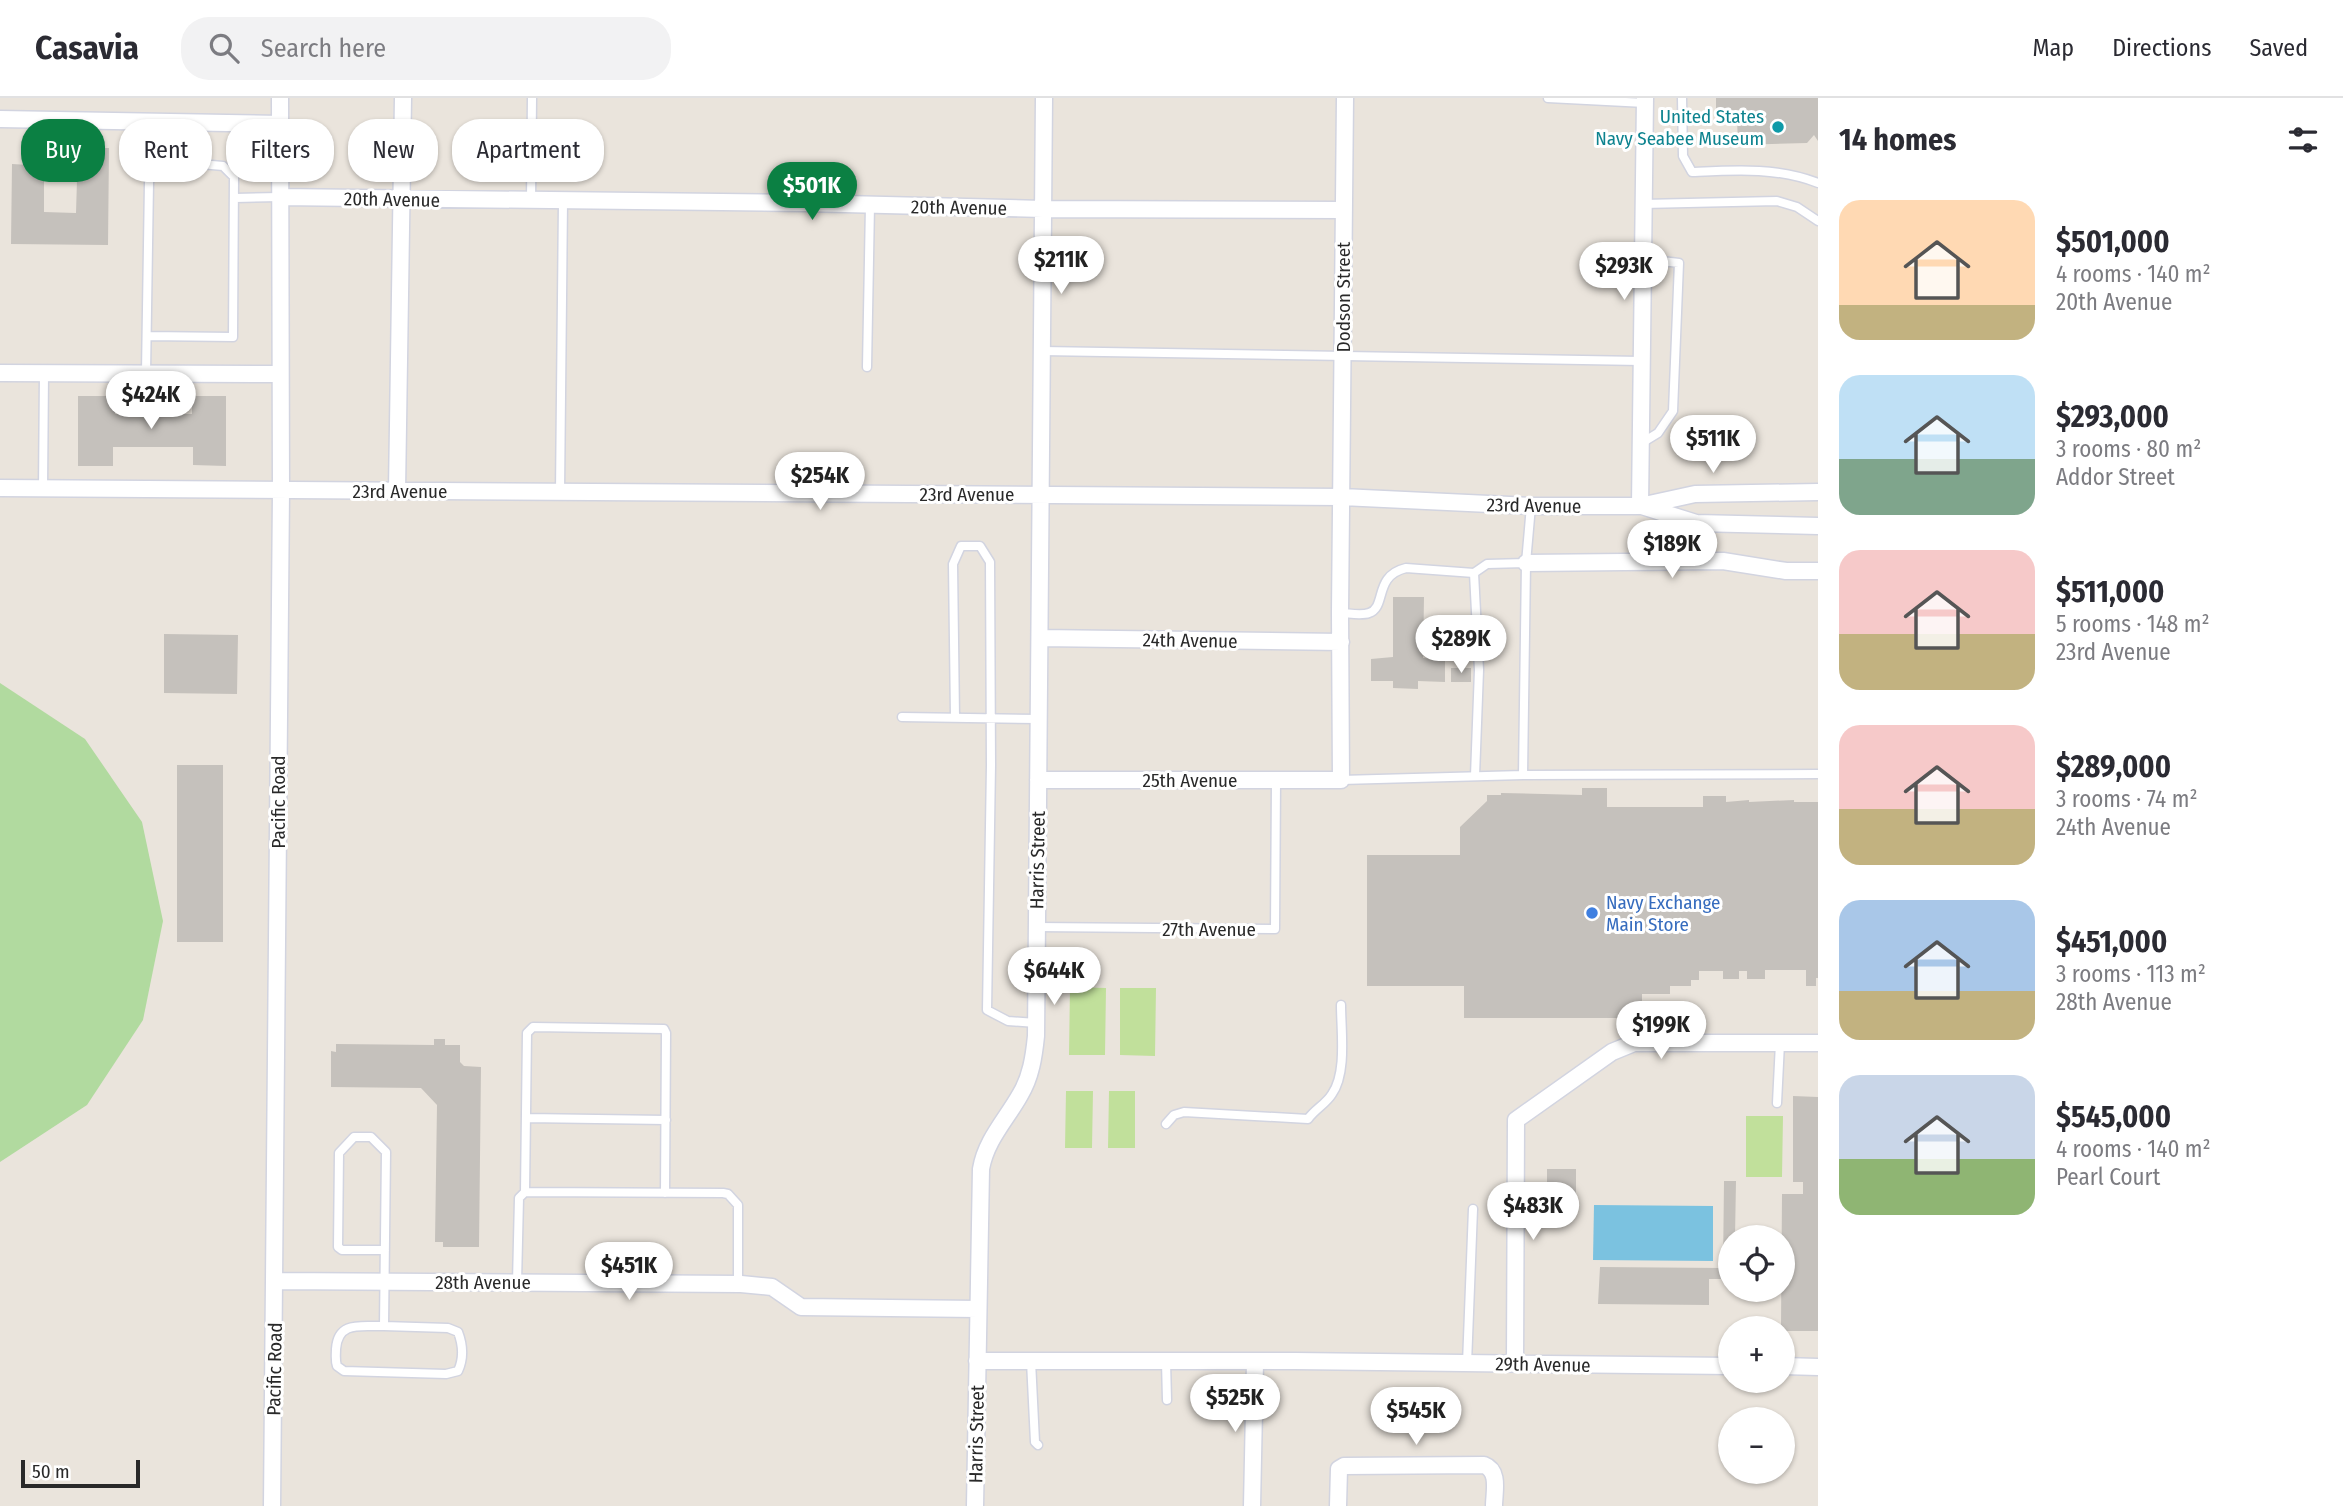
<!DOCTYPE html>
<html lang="en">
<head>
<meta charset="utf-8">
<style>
	:root { --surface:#fff; --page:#f2f2f3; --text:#2b2b33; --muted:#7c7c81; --line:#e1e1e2; --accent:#0b8043 }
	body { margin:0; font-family:"Fira Sans Condensed",sans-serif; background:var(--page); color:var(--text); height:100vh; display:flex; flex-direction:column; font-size:26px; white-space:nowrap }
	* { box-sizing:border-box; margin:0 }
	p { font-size:23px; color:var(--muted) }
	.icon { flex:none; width:38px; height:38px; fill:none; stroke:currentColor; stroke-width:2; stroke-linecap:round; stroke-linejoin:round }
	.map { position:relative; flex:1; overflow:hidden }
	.drawer { display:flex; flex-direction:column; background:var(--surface); width:525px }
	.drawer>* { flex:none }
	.hud { position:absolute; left:21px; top:21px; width:665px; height:63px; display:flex; gap:14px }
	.fabs { position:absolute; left:1718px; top:1127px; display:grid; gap:14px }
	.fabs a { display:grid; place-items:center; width:77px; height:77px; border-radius:50%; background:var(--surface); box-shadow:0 2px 5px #0004; font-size:35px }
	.scale { position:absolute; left:21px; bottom:18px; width:119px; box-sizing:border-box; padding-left:7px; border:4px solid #292929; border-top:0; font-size:19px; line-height:24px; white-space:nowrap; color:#292929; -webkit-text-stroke:5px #fff; paint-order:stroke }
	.price { position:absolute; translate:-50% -60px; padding:0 16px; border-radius:24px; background:#fff; color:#222; font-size:23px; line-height:46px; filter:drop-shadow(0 2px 4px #0008) }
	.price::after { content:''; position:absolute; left:50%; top:42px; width:21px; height:16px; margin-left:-10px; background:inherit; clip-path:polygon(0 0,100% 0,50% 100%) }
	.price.active { background:var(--accent); color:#fff }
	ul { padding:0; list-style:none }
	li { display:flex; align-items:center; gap:21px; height:175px; padding:0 21px }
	li span { display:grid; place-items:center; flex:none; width:196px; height:140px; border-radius:21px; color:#555 }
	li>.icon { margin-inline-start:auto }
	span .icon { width:84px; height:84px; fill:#fffc; stroke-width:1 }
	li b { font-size:30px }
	h2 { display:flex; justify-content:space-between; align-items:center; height:84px; padding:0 21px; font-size:30px }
	.pill { padding:0 24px; border-radius:28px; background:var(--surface); box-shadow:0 2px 5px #0004; font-size:24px; line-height:63px }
	.pill.active { background:var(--accent); color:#fff }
	header { display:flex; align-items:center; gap:42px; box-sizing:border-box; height:98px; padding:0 35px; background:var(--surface); border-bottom:2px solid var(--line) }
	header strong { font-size:33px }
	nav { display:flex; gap:38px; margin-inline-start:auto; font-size:24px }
	.search { width:490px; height:63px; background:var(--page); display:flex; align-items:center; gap:18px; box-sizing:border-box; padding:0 24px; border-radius:28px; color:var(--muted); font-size:26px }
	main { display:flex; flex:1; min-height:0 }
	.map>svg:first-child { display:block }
	.green { fill:#b1da9f }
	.pitch { fill:#c1e09b }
	.water { fill:#7bc2e0 }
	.building { fill:#c5c1bc; fill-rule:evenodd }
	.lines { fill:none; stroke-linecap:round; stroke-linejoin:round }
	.service-casing { stroke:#d2d4e0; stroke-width:11 }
	.minor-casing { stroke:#d2d4e0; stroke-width:19 }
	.service { stroke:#fff; stroke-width:8 }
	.minor { stroke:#fff; stroke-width:16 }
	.culture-dot { fill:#0f9aa8; stroke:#fff; stroke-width:2.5 }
	.shop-dot { fill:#3f7fe0; stroke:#fff; stroke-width:2.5 }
	.labels { text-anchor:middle; stroke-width:6; stroke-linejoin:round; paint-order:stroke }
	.culture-label { font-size:19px; fill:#0d838f; stroke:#fff; text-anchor:end }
	.street-label { font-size:19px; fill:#292929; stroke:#fff }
	.shop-label { font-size:19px; fill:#366cbe; stroke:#fff; text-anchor:start }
</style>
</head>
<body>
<header>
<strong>Casavia</strong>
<div class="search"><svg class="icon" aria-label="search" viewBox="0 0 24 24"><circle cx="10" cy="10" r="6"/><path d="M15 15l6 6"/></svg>Search here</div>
<nav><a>Map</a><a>Directions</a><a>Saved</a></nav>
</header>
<main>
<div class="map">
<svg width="1818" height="1408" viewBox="0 0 1818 1408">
	<rect width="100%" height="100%" fill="#eae4dc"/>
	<path class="green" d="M0,585l85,56 57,83 21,99 -20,99 -56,85 -87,57z"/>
	<path class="pitch" d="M1070,889l36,1 -1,67h-36z
		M1120,890h36l-1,68 -35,-1z
		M1066,993h27l-1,57h-27z
		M1109,993h26v57h-27z
		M1746,1018h37l-1,61h-36z"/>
	<path class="water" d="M1594,1107l119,1v55l-120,-1z"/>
	<path class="building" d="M1716,0h102v43l-4,-6 -7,8 -69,2 -1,-26h-21z
		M29,50h80l-1,97 -97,-1 1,-80 17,1zM44,81l33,1 -1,33 -32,-1z
		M78,298h37v18h77v-18h34v70l-33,-1v-18h-80v19h-35z
		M1393,499h31l-1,61 22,2v22l-27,-1v8l-25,-1v-7h-22v-22l22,-2z
		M164,536l74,1 -1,59 -73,-1z
		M1451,570h20v14h-20z
		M177,667h46v177h-46z
		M1582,690h25v19h96v-11h23v6l23,-2v2l45,-2v2h24v176h-2v8h-10v-16h-41v9h-18v-8h-8v8h-16v-8h-24v9h-8v6h-21v8h-28v24h-178v-32h-97v-131h93v-28l27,-26v-6h14v-2l81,2z
		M434,941h11v6h15v17l4,4 17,1 -2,180h-36v-5h-8l2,-137 -16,-17 -90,-1v-36l5,1v-8l98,1z
		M1793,998l25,1v234h-35l-2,-3 1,-134h21v-12h-10z
		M1547,1071h29v39h-9v6h-12v-6h-8z
		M1724,1083h12l-1,56h-4v42h-22v26l-111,-1 2,-37 123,1z"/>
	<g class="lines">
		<g class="service-casing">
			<path id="service" d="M1548,0l97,5
				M1682,0l1,58 9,16c43,-2 85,-5 126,11
				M235,100l45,-1
				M531,103l1,-103
				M1643,106l134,-3 20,6 21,14
				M1042,253l599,10
				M867,269l3,-162
				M146,275l3,-191 6,-18 23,-2 45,4 11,11 -1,160 -86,-1
				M1640,346l18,-11 15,-22 6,-148 -17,-2 -19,7
				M43,391l1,-116
				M560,394l3,-291
				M1340,515c8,0 21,3 29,0 18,-6 4,-37 37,-45l68,5
				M902,619l137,2
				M955,620l-2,-154 8,-18h19l10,16 1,203 -4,245 21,11 28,2
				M1523,677l3,-212 5,-57
				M1475,678l4,-106 -5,-97 13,-9 39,-1
				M1341,682l182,-5 295,-1
				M1036,829l239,2 1,-149
				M1777,1005l3,-60
				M527,1020l139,2
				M1166,1026l8,-9 10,-3 124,7c7,-10 18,-15 24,-25 15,-21 9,-63 9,-89
				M525,1094l2,-159 6,-6 131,2 2,4 -1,160
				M517,1185l2,-85 6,-6 198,1 5,1 10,11v79
				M384,1228c-22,1 -46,-6 -48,23 0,6 -1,11 1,17l7,5 102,3 12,-3c6,-13 5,-26 0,-39l-10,-4 -64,-2 2,-174 -15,-15h-17l-15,16 -1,94 4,3h43
				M1031,1263l4,81 3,3
				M1166,1264l1,38
				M1467,1266l6,-155"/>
		</g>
		<g class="minor-casing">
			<path id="minor" d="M0,21l280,5
				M280,99l524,6 239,6 301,1
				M0,275l280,1
				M0,390l1342,9 189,9h109l55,-12 123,-2
				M397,393l6,-393
				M1640,408l5,-408
				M1642,408l54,17 122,3
				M1526,465l197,-2 63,10h32
				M1040,540l301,4
				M1038,682h303l-1,-167 5,-515
				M275,1183l466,3 31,3 29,20 177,2
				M977,1263h318l436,5
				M1515,1266l1,-244 96,-68 22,-9h184
				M1783,1268l35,1
				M272,1408l9,-1015 -1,-393
				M975,1408l6,-337c5,-29 25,-49 39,-74 11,-18 14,-39 16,-59l8,-938
				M1252,1408l3,-144
				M1338,1408l1,-37 5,-3 140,-1c16,6 10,27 10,41"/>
		</g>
		<use href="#service" class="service"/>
		<use href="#minor" class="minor"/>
	</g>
	<circle class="culture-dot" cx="1778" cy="29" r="7"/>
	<circle class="shop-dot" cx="1592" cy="815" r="7"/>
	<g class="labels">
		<g class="culture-label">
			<text x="1764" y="25">United States<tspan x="1764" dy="22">Navy Seabee Museum</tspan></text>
		</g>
		<g class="street-label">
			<text transform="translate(392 101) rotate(1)" y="7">20th Avenue</text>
			<text transform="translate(959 109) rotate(1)" y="7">20th Avenue</text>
			<text transform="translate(1343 199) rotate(-90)" y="7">Dodson Street</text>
			<text x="400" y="400">23rd Avenue</text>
			<text x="967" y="403">23rd Avenue</text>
			<text transform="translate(1534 407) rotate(1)" y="7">23rd Avenue</text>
			<text transform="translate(1190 542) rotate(1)" y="7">24th Avenue</text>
			<text x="1190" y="689">25th Avenue</text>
			<text transform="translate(278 704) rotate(-90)" y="7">Pacific Road</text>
			<text transform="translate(1037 762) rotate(-89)" y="7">Harris Street</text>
			<text x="1209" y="838">27th Avenue</text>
			<text x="483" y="1191">28th Avenue</text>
			<text transform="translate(1543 1266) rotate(1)" y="7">29th Avenue</text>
			<text transform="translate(274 1271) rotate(-89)" y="7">Pacific Road</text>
			<text transform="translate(976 1336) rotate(-89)" y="7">Harris Street</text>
		</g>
		<g class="shop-label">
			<text x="1606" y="811">Navy Exchange<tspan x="1606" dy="22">Main Store</tspan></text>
		</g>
	</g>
</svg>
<div class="fabs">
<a><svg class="icon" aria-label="locate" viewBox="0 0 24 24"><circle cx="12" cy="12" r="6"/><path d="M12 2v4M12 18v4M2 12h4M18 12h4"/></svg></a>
<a>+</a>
<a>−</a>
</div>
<div class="scale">50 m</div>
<b class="price active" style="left:812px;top:124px">$501K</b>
<b class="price" style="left:1061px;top:198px">$211K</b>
<b class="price" style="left:1624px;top:204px">$293K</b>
<b class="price" style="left:151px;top:333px">$424K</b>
<b class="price" style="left:1713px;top:377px">$511K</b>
<b class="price" style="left:820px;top:414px">$254K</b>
<b class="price" style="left:1672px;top:482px">$189K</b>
<b class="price" style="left:1461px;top:577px">$289K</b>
<b class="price" style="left:1054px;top:909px">$644K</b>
<b class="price" style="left:1661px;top:963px">$199K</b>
<b class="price" style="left:1533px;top:1144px">$483K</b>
<b class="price" style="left:629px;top:1204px">$451K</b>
<b class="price" style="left:1235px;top:1336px">$525K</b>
<b class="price" style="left:1416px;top:1349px">$545K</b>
<div class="hud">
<a class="pill active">Buy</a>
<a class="pill">Rent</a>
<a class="pill">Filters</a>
<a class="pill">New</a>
<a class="pill">Apartment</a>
</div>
</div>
<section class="drawer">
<h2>14 homes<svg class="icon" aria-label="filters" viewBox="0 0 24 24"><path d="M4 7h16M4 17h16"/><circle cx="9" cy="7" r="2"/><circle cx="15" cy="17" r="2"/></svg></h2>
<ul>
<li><span style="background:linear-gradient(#ffd9b3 75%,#c2b280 0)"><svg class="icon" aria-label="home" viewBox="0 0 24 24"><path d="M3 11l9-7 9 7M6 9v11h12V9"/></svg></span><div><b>$501,000</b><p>4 rooms · 140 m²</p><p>20th Avenue</p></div></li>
<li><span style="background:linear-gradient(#bfe0f5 60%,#7fa58c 0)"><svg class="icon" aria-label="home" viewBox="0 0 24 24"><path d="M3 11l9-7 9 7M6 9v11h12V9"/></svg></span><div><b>$293,000</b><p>3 rooms · 80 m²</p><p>Addor Street</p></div></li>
<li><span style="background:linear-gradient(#f6c9c9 60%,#c2b280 0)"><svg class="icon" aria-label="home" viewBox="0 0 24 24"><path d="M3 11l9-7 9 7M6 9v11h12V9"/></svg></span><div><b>$511,000</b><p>5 rooms · 148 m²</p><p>23rd Avenue</p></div></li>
<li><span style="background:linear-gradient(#f6c9c9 60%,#c2b280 0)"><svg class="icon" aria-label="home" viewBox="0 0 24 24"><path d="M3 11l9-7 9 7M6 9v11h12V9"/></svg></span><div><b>$289,000</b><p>3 rooms · 74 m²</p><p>24th Avenue</p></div></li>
<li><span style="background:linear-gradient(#a9c7e8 65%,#c2b280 0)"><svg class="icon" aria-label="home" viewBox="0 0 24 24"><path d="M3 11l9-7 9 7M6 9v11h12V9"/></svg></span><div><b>$451,000</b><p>3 rooms · 113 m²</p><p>28th Avenue</p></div></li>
<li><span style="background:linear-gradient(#c9d6e8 60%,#8fb573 0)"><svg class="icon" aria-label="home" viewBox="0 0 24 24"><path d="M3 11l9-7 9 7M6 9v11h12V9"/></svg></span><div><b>$545,000</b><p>4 rooms · 140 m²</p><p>Pearl Court</p></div></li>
</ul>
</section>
</main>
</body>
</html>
